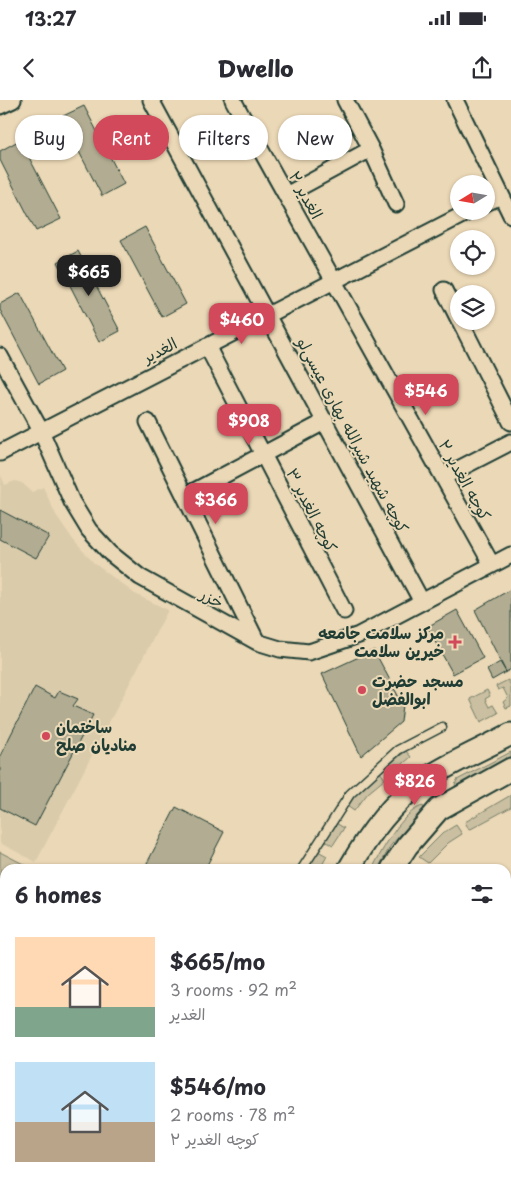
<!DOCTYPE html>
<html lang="en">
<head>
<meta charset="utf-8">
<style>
	:root { --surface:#fff; --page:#f2f2f3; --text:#2b2b33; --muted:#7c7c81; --accent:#d1495b }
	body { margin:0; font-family:"Playpen Sans","Playpen Sans Arabic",sans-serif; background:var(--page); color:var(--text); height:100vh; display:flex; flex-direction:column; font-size:19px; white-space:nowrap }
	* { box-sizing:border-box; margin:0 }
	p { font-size:16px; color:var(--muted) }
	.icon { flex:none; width:28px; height:28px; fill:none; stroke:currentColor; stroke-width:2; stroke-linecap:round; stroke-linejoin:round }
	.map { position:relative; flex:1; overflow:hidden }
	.drawer { position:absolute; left:0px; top:764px; width:511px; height:321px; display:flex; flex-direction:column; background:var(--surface); border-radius:15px 15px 0 0; box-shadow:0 1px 4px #0004 }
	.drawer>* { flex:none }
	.top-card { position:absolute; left:15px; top:15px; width:481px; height:45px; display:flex; gap:10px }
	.needle { width:32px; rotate:259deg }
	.tools { position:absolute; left:450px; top:75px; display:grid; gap:10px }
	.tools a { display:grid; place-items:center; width:45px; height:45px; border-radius:50%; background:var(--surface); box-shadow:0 1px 4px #0004; font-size:25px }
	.price { position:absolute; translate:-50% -42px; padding:0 11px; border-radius:10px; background:var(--accent); color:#fff; font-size:16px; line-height:32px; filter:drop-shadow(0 1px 2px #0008) }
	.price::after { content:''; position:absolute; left:50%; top:30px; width:15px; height:11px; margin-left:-8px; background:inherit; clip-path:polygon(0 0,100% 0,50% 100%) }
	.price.current { background:#222; color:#fff }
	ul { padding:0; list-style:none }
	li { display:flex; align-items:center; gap:15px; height:125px; padding:0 15px }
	li span { display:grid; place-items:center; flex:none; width:140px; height:100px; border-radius:0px; color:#555 }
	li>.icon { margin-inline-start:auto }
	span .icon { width:60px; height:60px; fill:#fffc; stroke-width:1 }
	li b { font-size:21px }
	h2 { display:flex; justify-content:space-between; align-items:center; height:60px; padding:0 15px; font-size:21px }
	.chip { padding:0 18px; border-radius:22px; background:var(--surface); box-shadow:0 1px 4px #0004; font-size:18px; line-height:45px }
	.chip.current { background:var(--accent); color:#fff }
	.status { display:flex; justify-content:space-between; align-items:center; height:35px; padding:0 25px; background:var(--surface); direction:ltr }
	.status svg { height:14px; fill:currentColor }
	header { display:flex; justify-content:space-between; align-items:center; height:65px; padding:0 15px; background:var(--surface); font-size:22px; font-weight:800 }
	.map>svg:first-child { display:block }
	.built { fill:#dacbab }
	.green { fill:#cabfa1; stroke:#747e6a }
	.building { fill:#b2ad92; stroke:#1f3d34 }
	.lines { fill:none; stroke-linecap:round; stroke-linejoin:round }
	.lane-casing { stroke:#1f3d34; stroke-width:11 }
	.street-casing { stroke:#1f3d34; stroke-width:19 }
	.secondary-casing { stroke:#1f3d34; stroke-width:25 }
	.lane { stroke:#ebd8b6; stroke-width:8 }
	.street { stroke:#ebd8b6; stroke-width:15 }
	.secondary { stroke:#ebd8b6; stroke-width:21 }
	.poi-dot { fill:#d1495b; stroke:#ebd8b6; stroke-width:2 }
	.labels { text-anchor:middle; stroke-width:4; stroke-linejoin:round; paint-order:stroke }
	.street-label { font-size:16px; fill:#1f3d34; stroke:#ebd8b6 }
	.poi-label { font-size:16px; font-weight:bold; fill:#1f3d34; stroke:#ebd8b6; text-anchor:start }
</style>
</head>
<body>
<div class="status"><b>13:27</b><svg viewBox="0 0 49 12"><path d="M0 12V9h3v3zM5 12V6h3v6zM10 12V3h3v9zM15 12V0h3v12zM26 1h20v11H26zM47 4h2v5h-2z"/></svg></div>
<header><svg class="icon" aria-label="back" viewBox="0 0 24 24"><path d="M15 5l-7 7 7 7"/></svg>Dwello<svg class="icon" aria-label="share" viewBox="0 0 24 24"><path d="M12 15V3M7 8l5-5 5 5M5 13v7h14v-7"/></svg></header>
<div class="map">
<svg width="511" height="1084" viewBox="0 0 511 1084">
	<rect width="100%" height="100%" fill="#ebd8b6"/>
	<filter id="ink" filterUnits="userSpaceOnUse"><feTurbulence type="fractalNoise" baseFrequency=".02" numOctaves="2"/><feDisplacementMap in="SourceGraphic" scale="10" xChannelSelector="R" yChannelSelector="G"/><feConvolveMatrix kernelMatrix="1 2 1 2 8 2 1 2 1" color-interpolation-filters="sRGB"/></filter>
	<g filter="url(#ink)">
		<path class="built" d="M1,375l4,10 10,-4 7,2 10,9 11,-5 13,28 18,26 20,22 41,31 33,16 -132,252 -36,-19v-35l34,18 43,-127 -18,-8 -4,7 -20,-11 -35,69v-217l36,19 13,-22 -49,-26z"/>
		<path class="green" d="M508,580l3,6v20l-5,2 -3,-6 5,-4 -5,-10 -5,2 -2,-4z
			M487,590l3,6 -5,3 4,8 4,-2 5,8 -17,9 -11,-23z
			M406,651l5,6 -20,17 -6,-6z
			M511,652v11l-52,27 -4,-5 2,-5z
			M380,672l5,7 -17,14 -14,18 -7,-5 15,-19z
			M511,695v12l-42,23 -4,-8z
			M423,706l1,4 -33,35 -13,24h-6c10,-18 30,-58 51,-63z
			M336,723l8,5 -11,17 -8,-4z
			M456,725l6,9 -14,9 -20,20 -9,-6 24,-24z
			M318,751l9,5 -7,13h-12z
			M0,752l33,17h-28v13l-5,-3z"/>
		<path class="building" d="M84,6l40,78 -22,12 -41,-79z
			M20,40l41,79 -25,12 -36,-71v-9z
			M145,127l41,77 -24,13 -41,-77z
			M78,151l42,80 -21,11 -41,-80z
			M20,193l42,78 -23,13 -39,-74v-6z
			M0,410l49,26 -13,22 -36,-19z
			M511,489v80l-5,3 -31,-62z
			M457,510l26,48 -30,16 -26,-47z
			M374,550l29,55 -2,17 -40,34 -39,-82z
			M500,562l6,10 -14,8 -5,-10z
			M35,587l20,11 4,-7 19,8 -5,7 20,9 -58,111 -35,-18v-52z
			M176,707l48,25 -19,37h-61z
			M506,927l5,2v105l-5,9z"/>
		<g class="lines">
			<g class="lane-casing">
				<path id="lane" d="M302,769l48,-75 48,-44 44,-23"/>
			</g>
			<g class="street-casing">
				<path id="street" d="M151,0l271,502
					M233,0l259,465
					M345,0l26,49 25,55
					M455,0l56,115
					M0,6l13,-6
					M286,95l85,-46
					M486,103l15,-7
					M444,190l15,30
					M460,221l51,101
					M207,246l137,265
					M0,256l41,75 31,71 17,28 21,23 30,24 117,65 23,7 29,3 50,-17 152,-80
					M148,322l109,220
					M0,353l470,-242
					M443,377l68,-35
					M185,396l141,-75"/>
			</g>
			<g class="secondary-casing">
				<path id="secondary" d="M349,769c18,-32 41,-64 71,-86 25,-18 63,-34 91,-49
					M392,769l15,-23 32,-37 72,-40
					M0,809l5,3
					M0,844l5,3
					M173,1080l1,4
					M468,1080l8,4
					M258,1084l2,-4"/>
			</g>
			<use href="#lane" class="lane"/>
			<use href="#street" class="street"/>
			<use href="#secondary" class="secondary"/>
		</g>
	</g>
	<g class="poi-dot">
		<path d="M452.5 534.5h5v5h5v5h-5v5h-5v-5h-5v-5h5z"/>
		<circle cx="362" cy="590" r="5"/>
		<circle cx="46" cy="636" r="5"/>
	</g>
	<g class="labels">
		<g class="street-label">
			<text transform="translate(306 95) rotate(61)" y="6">۲ الغدیر</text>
			<text transform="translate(160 250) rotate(-27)" y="6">الغدیر</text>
			<text transform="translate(353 335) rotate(62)" y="6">کوچه شهید شیرالله بهاری عیسی‌لو</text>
			<text transform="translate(465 380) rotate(61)" y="6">کوچه الغدیر ۲</text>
			<text transform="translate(312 410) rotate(63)" y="6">کوچه الغدیر ۳</text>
			<text transform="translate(212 498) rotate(28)" y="6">خزر</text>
		</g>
		<g class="poi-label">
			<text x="444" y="539" text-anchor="end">مرکز سلامت جامعه<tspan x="444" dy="18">خیرین سلامت</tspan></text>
			<text x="372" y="587">مسجد حضرت<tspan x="372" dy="18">ابوالفضل</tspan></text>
			<text x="56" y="633">ساختمان<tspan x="56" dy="18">منادیان صلح</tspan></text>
		</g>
	</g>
</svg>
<div class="tools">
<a><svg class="needle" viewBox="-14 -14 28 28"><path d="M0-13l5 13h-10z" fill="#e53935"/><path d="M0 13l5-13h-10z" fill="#7c7c81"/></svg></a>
<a><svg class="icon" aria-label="locate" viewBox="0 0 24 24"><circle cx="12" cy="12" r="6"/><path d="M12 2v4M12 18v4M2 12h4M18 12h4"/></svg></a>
<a><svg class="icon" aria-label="layers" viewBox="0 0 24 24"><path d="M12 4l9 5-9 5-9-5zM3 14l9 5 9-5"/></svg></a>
</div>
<b class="price current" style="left:89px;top:197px">$665</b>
<b class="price" style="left:242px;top:245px">$460</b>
<b class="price" style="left:426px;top:316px">$546</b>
<b class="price" style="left:249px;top:346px">$908</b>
<b class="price" style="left:216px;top:425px">$366</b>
<b class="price" style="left:415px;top:706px">$826</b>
<div class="top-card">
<a class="chip">Buy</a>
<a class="chip current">Rent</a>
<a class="chip">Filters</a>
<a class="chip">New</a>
</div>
<section class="drawer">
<h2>6 homes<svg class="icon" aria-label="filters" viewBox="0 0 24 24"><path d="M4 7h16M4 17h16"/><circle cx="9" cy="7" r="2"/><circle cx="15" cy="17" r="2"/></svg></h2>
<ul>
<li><span style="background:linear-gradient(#ffd9b3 70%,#7fa58c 0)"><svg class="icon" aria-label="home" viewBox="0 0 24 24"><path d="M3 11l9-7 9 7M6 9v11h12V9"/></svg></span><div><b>$665/mo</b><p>3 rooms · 92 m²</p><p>الغدیر</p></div></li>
<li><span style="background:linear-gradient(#bfe0f5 60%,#b9a48a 0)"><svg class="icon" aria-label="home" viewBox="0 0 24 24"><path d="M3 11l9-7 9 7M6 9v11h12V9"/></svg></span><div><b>$546/mo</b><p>2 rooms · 78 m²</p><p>کوچه الغدیر ۲</p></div></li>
</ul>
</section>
</div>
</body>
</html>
